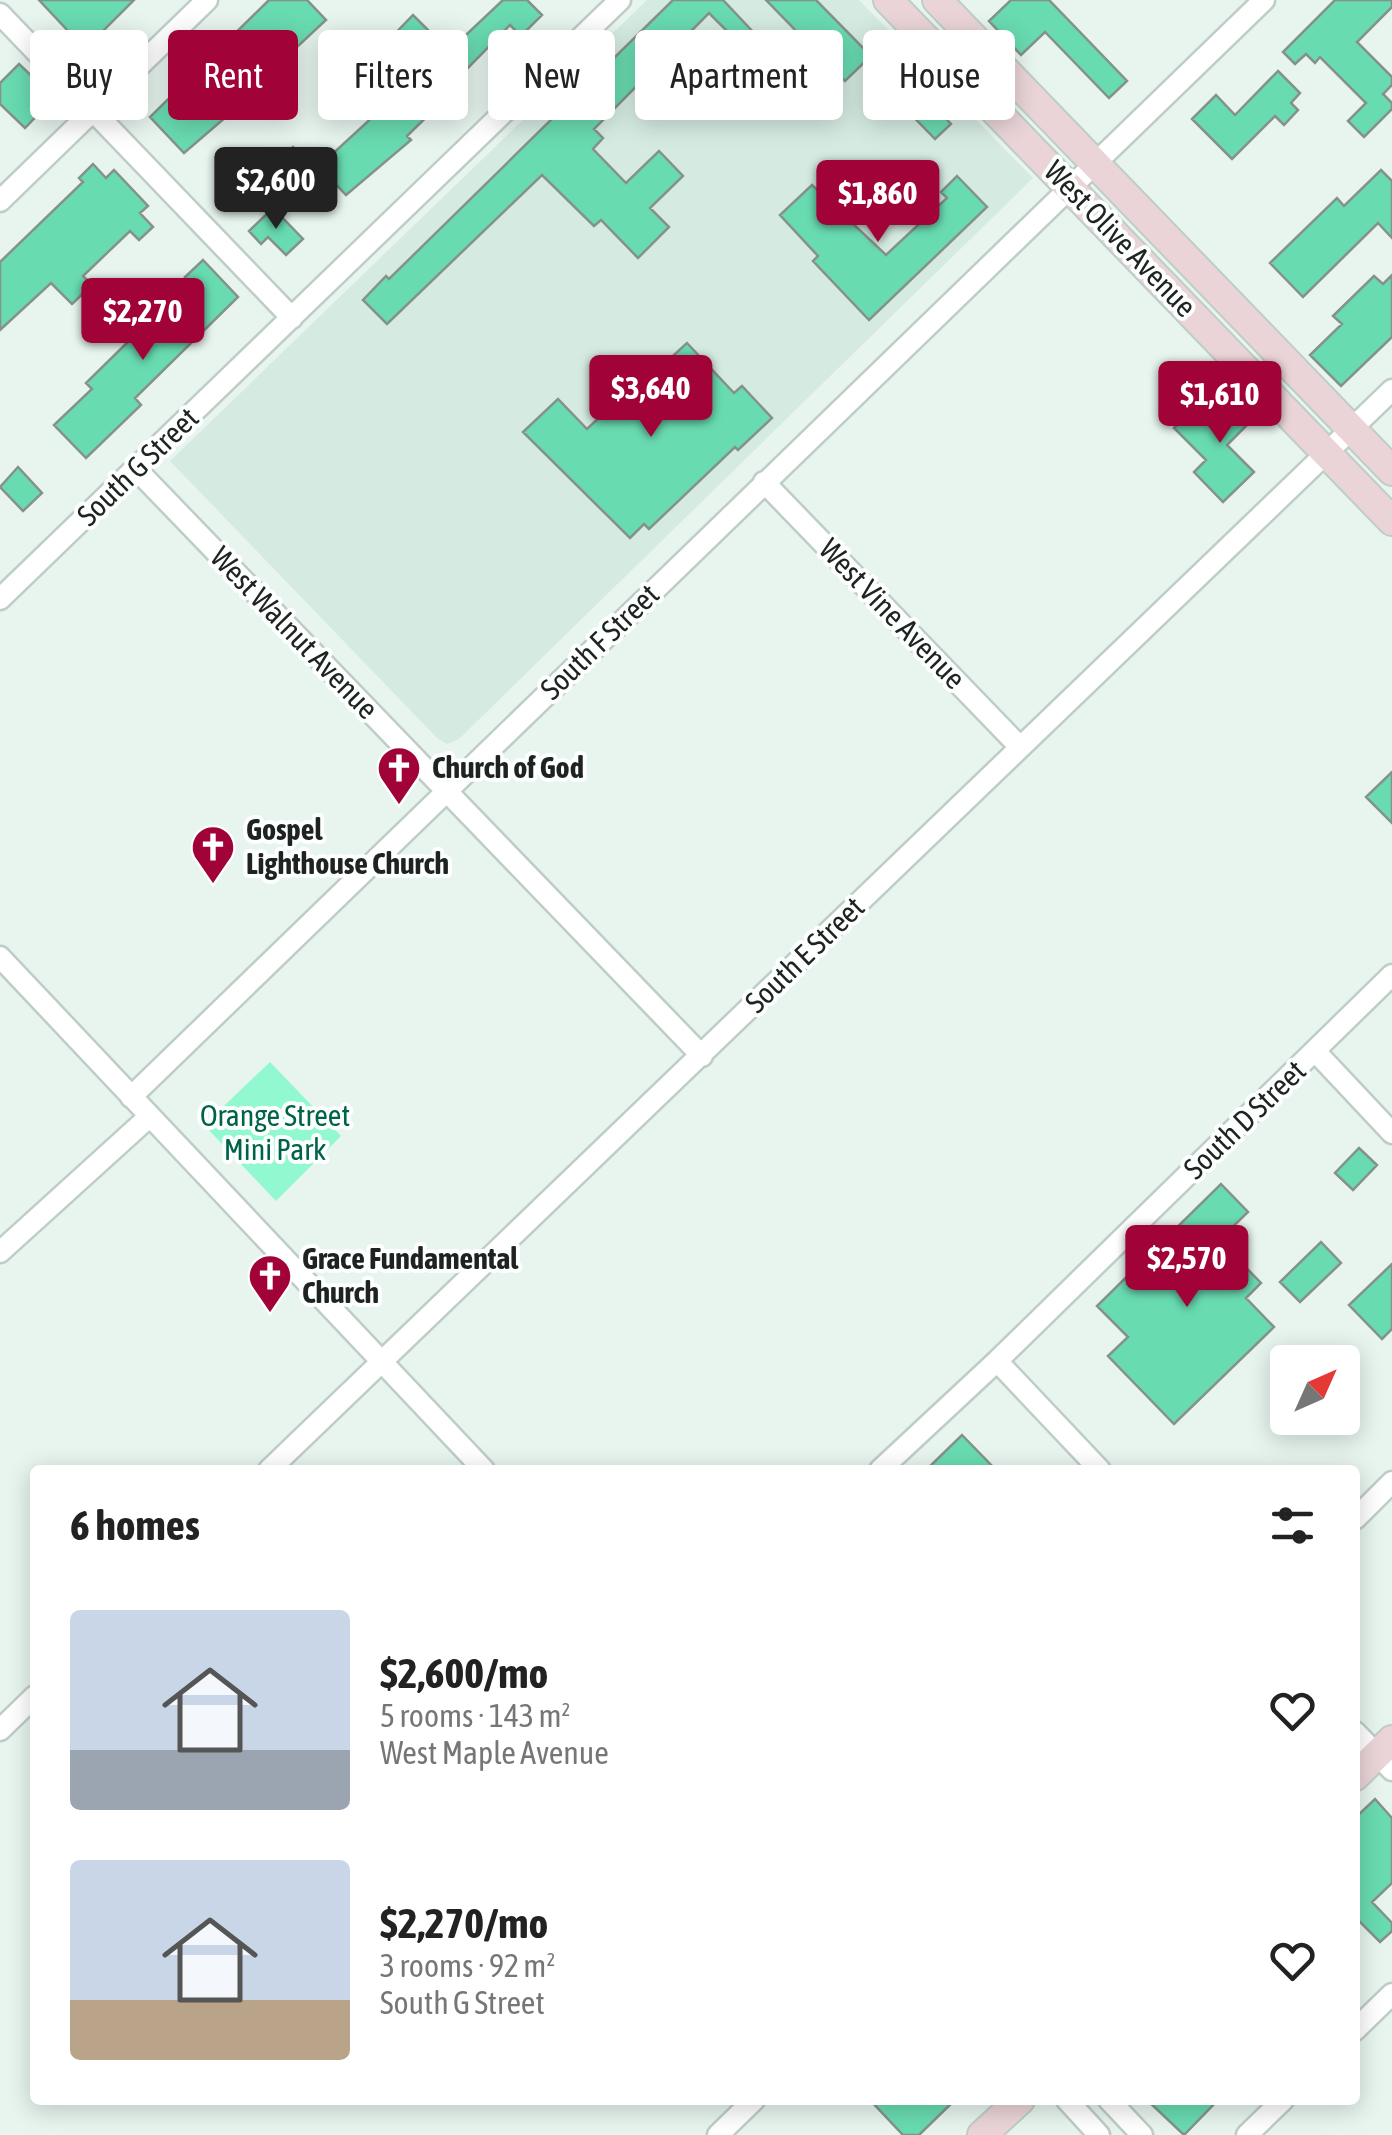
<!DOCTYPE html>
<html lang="en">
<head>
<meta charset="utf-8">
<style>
	:root { --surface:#fff; --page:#f6f6f6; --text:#222; --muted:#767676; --accent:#a10238 }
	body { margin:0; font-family:"Asap Condensed",sans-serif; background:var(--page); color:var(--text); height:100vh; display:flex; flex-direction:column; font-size:38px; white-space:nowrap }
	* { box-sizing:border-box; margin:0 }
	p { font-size:32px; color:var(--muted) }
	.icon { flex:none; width:55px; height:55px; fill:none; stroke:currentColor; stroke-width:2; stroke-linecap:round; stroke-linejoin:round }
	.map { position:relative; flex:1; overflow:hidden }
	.panel { position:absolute; left:30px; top:1465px; width:1330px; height:640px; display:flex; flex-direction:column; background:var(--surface); border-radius:10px; box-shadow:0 5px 25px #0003 }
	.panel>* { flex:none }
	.banner { position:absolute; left:30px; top:30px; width:1332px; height:90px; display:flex; gap:20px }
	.needle { width:65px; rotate:45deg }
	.buttons { position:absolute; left:1270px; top:1345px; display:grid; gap:20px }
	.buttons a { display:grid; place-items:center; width:90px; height:90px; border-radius:10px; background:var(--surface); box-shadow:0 5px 25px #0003; font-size:50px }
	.price { position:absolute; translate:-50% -85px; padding:0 22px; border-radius:10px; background:var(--accent); color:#fff; font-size:32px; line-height:65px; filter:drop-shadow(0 2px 5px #0008) }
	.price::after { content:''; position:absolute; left:50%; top:60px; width:30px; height:22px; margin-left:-15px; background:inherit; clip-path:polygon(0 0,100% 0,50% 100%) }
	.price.active { background:#222; color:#fff }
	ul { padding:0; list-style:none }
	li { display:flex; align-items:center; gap:30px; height:250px; padding:0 40px }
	li span { display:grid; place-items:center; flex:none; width:280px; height:200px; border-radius:10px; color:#555 }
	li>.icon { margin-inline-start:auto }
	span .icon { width:120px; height:120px; fill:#fffc; stroke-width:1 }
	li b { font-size:42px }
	h2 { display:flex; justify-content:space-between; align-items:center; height:120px; padding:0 40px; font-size:42px }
	.chip { padding:0 35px; border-radius:10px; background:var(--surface); box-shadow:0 5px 25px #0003; font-size:35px; line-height:90px }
	.chip.active { background:var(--accent); color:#fff }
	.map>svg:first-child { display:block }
	.built { fill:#d5ebe1 }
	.green { fill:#91f8d0 }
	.building { fill:#69dbb1; stroke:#85928c; stroke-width:2.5 }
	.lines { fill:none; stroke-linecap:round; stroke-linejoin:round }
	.street-casing { stroke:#bfcdc7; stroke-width:25 }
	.secondary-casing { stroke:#bfcdc7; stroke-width:32 }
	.street { stroke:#fff; stroke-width:20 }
	.secondary { stroke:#ead4d7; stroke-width:28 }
	.labels { text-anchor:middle; stroke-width:8; stroke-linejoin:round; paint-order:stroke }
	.street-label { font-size:30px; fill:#1e2321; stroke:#fcfffd }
	.poi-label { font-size:30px; font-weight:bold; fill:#1e2321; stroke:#fcfffd; text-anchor:start }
	.park-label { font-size:30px; fill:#006247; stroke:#fcfffd }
</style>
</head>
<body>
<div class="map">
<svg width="1392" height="2135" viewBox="0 0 1392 2135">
	<rect width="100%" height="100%" fill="#e7f5ee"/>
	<path class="built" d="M647,0h212l174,178 -574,561 -12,5 -9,-5 -268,-278z"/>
	<path class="green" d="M270,1062l71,74 -65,65 -72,-76z"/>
	<path class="building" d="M39,0h95l-49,49z
		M269,0h38l19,20 -29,27 -13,-14 -58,57 14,15 -56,48 -34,-36z
		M503,0h24l15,15 -21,21 -11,-11 -43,44 -12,20 -48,47 4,4 -65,55 -19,-20 -36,33 -29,-31 31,-30 17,17 11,-11 6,6 61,-56 -8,-8 32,-31 -24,-23 25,-26 36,36z
		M673,0h50l50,53 -39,38 -24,-25 26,-26 -27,-27 -115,116 9,9 -10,11 33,34 33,-32 24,25 -33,32 19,19 -31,31 -37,-38 -7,6 -52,-51 -155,149 -24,-24 23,-24 3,3z
		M766,0h50l55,56 -26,25z
		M1011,0h38l78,81 -18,17 -64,-66 -24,23 -32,-34z
		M1335,0h57v7l-35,35 35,35v8l-9,9 9,9v6l-28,28 -16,-16 18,-18 -46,-46 -5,6 -9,-9 -11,10 -12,-12z
		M19,64l22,21 -8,7 14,13 -22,23 -25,-24v-21z
		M1278,71l22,22 -9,10 7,7 -14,15 -9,-9 -43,43 -40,-40 24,-24 19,20z
		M935,73l16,17 -17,16 17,18 -16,15 -33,-34z
		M93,164l13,14 8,-8 34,36 -8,7 13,14 -14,13 -9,-9 -47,45 9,9 -20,19 -21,-21 -51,47v-68l83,-80 -4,-4z
		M1381,170l11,11v57l-14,-15 -75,74 -33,-34 67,-65 7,8z
		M957,176l30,31 -118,113 -56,-59 5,-5 -38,-41 32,-30 74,70 61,-57 -6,-6z
		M273,208l30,31 -17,16 -18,-18 -7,7 -12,-13z
		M203,260l35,37 -103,101 6,7 -55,53 -32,-33 38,-36 -6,-6 49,-48 4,3 30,-32 6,6 23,-21 -13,-14z
		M1392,275v62l-51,49 -31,-31 32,-31 -9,-8 41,-40 9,8z
		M687,343l47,50 8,-7 30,32 -34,32 -3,-3 -86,82 -5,-5 -14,14 -107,-106 35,-33 29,30 58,-54 4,3z
		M1240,389l21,22 -34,34 27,27 -31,30 -29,-30 12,-12 -32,-32 19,-19 20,21 25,-24 -8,-8z
		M18,467l24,26 -19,18 -23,-24z
		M1392,772v51l-26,-26z
		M1359,1148l18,17 -24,25 -18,-17z
		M1221,1184l27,28 -29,28 42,43 -15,15 28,29 -100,97 -66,-68 20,-19 -31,-31z
		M1321,1242l20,21 -41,39 -20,-20z
		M1392,1264v65l-10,10 -33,-34z
		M962,1435l34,35h-70z
		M1375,1799l17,19v65l-20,19 20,21v8l-12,11 -25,-25v-99z
		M870,2100h85l-36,35h-16z
		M1147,2100h71l-34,35z"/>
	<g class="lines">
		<g class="street-casing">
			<path id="street" d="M0,14l292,304
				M0,201l207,-201
				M136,469l566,587
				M764,482l255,264
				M0,599l620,-599
				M0,957l484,513
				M1315,1051l77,82
				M131,1097l1133,-1097
				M0,1252l150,-136
				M997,1361l103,109
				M269,1470l1123,-1080
				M880,1470l117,-109 395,-386
				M1355,1519l37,-37
				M0,1730l35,-34
				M1355,1732l37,38
				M1355,2030l37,-36
				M1067,2100l32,35
				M1109,2100l33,35
				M718,2135l36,-35
				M1247,2135l36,-35"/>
		</g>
		<g class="secondary-casing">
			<path id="secondary" d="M888,0l504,521
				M937,0l455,471
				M1355,1776l37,-36
				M982,2135l38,-35"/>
		</g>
		<use href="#street" class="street"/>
		<use href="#secondary" class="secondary"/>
	</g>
	<defs>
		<g id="church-pin" transform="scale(2.25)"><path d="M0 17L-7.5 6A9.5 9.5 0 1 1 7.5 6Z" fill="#a10238" stroke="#fcfffd"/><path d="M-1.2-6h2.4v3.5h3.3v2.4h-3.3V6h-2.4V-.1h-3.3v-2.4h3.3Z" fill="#fff"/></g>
	</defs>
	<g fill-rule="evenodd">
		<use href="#church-pin" x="399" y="768"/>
		<use href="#church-pin" x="213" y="847"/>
		<use href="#church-pin" x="270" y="1276"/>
	</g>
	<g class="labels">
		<g class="street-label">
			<text transform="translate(1120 239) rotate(46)" y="10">West Olive Avenue</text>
			<text transform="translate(138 467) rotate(-44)" y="10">South G Street</text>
			<text transform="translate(892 614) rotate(46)" y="10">West Vine Avenue</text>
			<text transform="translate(294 633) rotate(46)" y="10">West Walnut Avenue</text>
			<text transform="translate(600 642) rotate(-44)" y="10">South F Street</text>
			<text transform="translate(805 955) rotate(-44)" y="10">South E Street</text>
			<text transform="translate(1245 1120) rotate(-44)" y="10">South D Street</text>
		</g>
		<g class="poi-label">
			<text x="432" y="778">Church of God</text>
			<text x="246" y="840">Gospel<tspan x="246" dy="34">Lighthouse Church</tspan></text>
			<text x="302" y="1269">Grace Fundamental<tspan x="302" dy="34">Church</tspan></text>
		</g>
		<g class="park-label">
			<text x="275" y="1126">Orange Street<tspan x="275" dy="34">Mini Park</tspan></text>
		</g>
	</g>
</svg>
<div class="buttons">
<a><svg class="needle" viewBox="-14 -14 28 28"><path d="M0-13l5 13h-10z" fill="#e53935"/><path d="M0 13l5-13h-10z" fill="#767676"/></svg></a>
</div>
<b class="price active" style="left:276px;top:232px">$2,600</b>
<b class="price" style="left:878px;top:245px">$1,860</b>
<b class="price" style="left:143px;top:363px">$2,270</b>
<b class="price" style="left:651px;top:440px">$3,640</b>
<b class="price" style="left:1220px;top:446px">$1,610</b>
<b class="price" style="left:1187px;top:1310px">$2,570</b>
<div class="banner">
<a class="chip">Buy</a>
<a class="chip active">Rent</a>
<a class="chip">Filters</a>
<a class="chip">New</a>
<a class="chip">Apartment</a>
<a class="chip">House</a>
</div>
<section class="panel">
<h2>6 homes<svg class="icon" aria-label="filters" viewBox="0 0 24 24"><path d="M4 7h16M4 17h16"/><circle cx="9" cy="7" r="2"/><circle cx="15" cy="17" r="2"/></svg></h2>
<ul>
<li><span style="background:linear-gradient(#c9d6e8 70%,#9aa5b1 0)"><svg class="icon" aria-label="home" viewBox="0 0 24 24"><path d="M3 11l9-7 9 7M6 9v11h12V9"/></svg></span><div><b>$2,600/mo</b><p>5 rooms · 143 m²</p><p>West Maple Avenue</p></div><svg class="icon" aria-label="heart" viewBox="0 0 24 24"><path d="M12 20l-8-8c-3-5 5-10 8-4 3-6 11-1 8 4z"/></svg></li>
<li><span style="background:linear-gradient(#c9d6e8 70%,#b9a48a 0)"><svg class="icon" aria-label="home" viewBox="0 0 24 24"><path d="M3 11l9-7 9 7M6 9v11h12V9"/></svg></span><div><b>$2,270/mo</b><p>3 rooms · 92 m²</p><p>South G Street</p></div><svg class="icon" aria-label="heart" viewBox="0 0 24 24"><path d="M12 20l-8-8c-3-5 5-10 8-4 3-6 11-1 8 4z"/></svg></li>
</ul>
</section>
</div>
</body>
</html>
